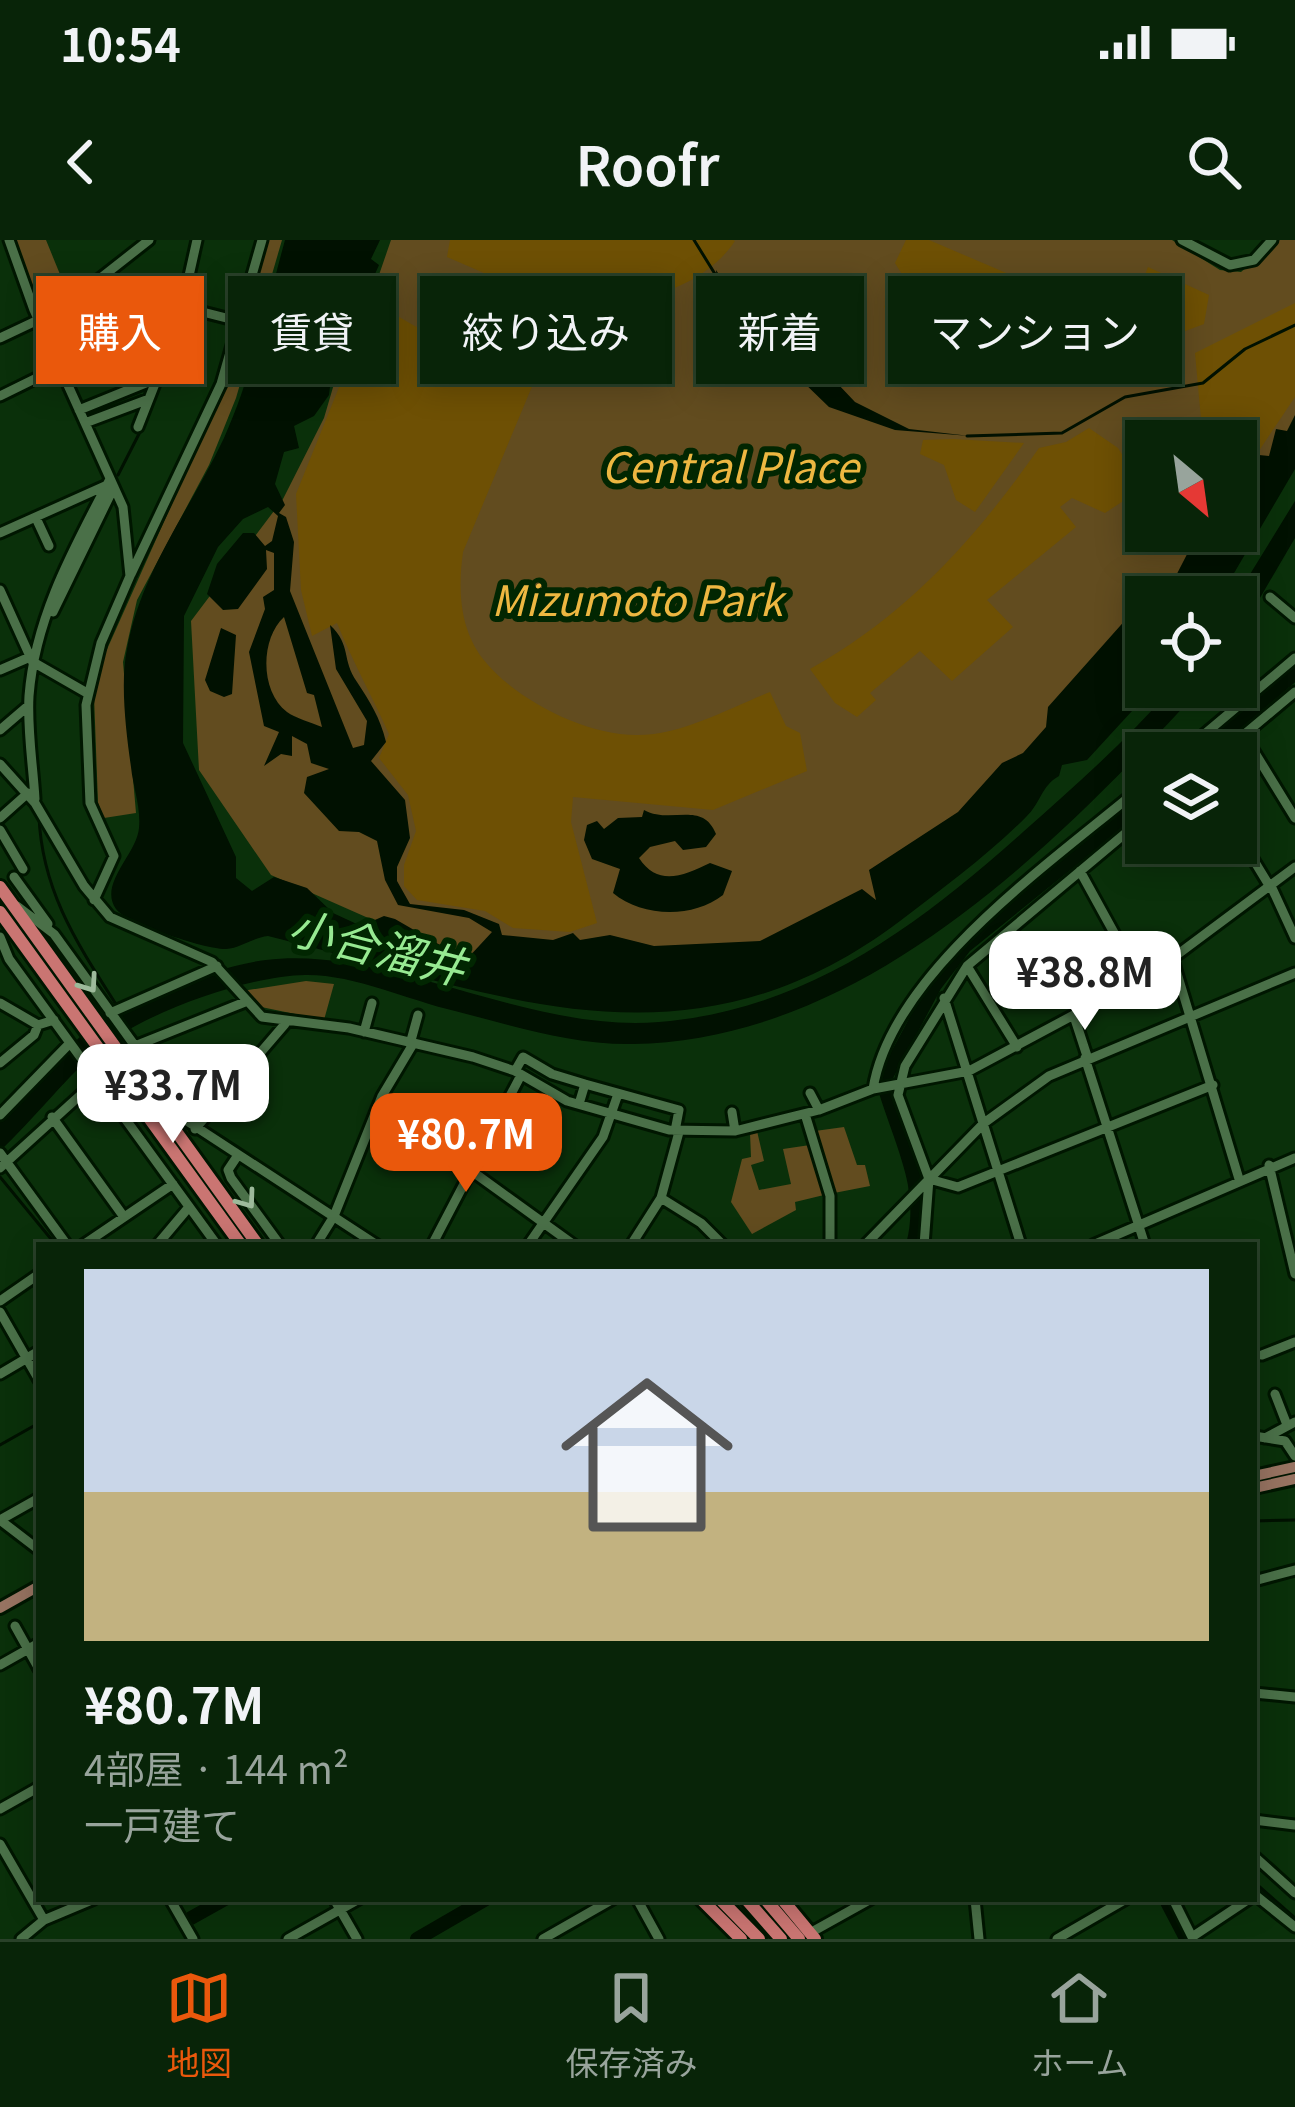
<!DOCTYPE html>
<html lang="ja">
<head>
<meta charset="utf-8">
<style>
	:root { --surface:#082408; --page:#112c12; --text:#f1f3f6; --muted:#98a49c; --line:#294129; --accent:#ea580c }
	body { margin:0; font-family:Georgia,"Noto Sans JP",serif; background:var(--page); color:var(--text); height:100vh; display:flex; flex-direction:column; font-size:45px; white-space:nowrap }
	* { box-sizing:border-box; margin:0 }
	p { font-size:39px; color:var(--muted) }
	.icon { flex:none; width:66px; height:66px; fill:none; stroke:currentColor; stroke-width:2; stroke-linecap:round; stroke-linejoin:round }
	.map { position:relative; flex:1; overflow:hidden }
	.sheet { position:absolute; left:36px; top:1002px; width:1221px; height:660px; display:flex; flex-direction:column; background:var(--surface); border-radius:0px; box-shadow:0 6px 30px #0003,0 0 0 3px var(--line) }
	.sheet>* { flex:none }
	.hud { position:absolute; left:36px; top:36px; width:1224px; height:108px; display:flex; gap:24px }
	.needle { width:78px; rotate:151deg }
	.tools { position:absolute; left:1125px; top:180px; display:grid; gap:24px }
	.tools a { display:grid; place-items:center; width:132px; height:132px; border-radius:0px; background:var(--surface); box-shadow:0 6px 30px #0003,0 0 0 3px var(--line); font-size:60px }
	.price { position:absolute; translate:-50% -102px; padding:0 27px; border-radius:24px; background:#fff; color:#222; font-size:39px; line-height:78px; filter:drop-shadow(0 3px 6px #0008) }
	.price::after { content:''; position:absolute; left:50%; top:72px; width:36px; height:27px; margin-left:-18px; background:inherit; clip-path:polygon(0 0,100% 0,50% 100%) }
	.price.current { background:var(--accent); color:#fff }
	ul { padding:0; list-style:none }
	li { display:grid; align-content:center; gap:24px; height:636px; padding:0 48px }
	li span { display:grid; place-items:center; height:372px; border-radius:0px; color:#555 }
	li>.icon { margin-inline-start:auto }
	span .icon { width:216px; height:216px; fill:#fffc; stroke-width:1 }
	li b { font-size:51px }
	.chip { padding:0 42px; border-radius:0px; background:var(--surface); box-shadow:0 6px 30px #0003,0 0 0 3px var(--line); font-size:42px; line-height:108px }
	.chip.current { background:var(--accent); color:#fff }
	.status { display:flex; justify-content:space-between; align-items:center; height:84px; padding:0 60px; background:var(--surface); direction:ltr }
	.status svg { height:33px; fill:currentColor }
	header { display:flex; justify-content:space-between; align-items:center; height:156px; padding:0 48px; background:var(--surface); font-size:54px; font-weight:600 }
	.tabs { display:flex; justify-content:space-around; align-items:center; height:168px; border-top:3px solid var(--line); background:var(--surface); font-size:33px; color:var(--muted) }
	.tabs a { display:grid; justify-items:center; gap:6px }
	.tabs .current { color:var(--accent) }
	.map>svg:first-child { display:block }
	.green { fill:#624c1f }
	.forest { fill:#6e5004 }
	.water { fill:#011101; fill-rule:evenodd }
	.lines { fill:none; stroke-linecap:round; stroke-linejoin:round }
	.stream { stroke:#011101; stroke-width:3 }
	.canal { stroke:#011101; stroke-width:8 }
	.river { stroke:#011101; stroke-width:14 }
	.minor-casing { stroke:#001600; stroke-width:15 }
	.major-casing { stroke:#001600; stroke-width:16 }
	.highway-casing { stroke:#001600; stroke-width:18 }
	.minor { stroke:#4a7048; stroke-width:9 }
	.major { stroke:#977361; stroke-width:10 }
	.highway { stroke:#ca7572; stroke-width:12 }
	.oneway { stroke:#9dba9b }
	.labels { text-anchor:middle; stroke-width:12; stroke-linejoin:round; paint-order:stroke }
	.park-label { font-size:42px; font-style:italic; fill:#edb741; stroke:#012601 }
	.water-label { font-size:45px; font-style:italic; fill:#97ea92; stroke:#012601 }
</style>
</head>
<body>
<div class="status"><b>10:54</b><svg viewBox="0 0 49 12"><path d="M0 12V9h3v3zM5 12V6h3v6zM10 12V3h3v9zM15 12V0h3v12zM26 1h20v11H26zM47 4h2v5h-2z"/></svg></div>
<header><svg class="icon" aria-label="back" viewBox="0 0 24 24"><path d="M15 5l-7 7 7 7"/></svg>Roofr<svg class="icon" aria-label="search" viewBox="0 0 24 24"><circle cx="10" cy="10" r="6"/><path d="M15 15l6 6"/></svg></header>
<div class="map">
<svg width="1295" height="1699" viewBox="0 0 1295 1699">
	<rect width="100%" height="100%" fill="#0a300a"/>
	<path class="green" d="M13,0h33l22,54 -32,13z
		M266,0h16l-46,158 -27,67 -72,135 -14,62 13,151 -32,5 -6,-15 -4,-107 10,-40 121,-271z
		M391,0h781l48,30 21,2 38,-32h16v183l-59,84v-66h-90v90h73l-51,66h-22v26l-248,269 -120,57 -308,14 -199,-88 -72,-105 -8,-149 92,-122 41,-81 22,-75 24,-42z
		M306,741l28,3 -10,36 -72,-15 -10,-14z
		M844,887l13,38h8l5,21 -36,7 -19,-62z
		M757,891l7,30 -13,4 8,25 32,-6 -8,-35 27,-4 14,50 -29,7 1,8 -44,24 -21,-32 11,-43 9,-2 -1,-24z"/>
	<path class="forest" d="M450,0h283l2,1c-18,28 -61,55 -97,54 -22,0 -19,-6 -45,1l-18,-8 -10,20 -118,-51z
		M906,0h23l194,83 8,8 1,24c-80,11 -177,-4 -248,-48l19,-31 -8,-13z
		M1148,27l61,28 -5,29 -24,9 -41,4 -11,-19z
		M434,51l117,50 -88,211c-5,36 -4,76 20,107 31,40 103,77 155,76 44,0 91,-27 132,-43l16,34 14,7 7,38 -94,39 -140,-13 -2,25 26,101 -27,9 -57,-4 -28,-17 -68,-11 -13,-14v-21l12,-34 -8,-36 -29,-37 10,-24c-17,-38 -38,-76 -52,-111l-25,13 -11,-46 -5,-96 52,-129 32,-59 40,23z
		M1295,63v94l-59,88v-44h-33l-8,-88z
		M1089,188l29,20 25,40 -38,25 -33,-15 -12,9 16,20 -89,73 26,27 -61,54 -32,-30 -50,42 6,7 -19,17 -22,-14 -25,-34c97,-54 166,-131 229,-221l27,-6z
		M953,199l71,4 -49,69 -19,-12 -12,-35 -24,-11 3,-14z"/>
	<path class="water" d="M285,0h95l-9,19 8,6 -13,29 4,3 -37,64 -4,34 -15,21 -20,10 5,22 -15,4 -9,32 10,21 -6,8 7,4 8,25 -4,49 63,157 11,-3 3,-24 -31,-52 -6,-44c22,21 11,34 27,57 13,20 23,35 29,60l-15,19 34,39 5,38 -13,29v14l13,23 54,6 35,14 3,11 51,5 20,-7 7,7 30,-5 44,11 106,-5 102,-52 14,11 -7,-30 89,-58 44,-49 21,-10 23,-26 2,-20 96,-108 2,88h8l-67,73 -25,5 -3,11c-18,10 -18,27 -33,41 -38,38 -84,72 -126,104 -215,162 -405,71 -632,15 -16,2 -27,12 -42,13 -19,1 -100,-26 -110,-40 -18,-25 21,-55 23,-81 2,-21 -6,-41 -8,-61 -5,-35 -11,-84 -4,-118 14,-78 63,-139 97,-211 28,-63 43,-132 61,-198zM268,267l10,9 -6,25 -7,5 -11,-13h-11l-26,31 -10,30 16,16 15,-1 29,-40 -1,-19 8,3v37l-11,7 2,12 -16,43 15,74 15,6 -15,34 17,-12 11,2v-20l15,8 4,19 18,6 -22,8 -3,16 35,38 20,1 18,9 8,39 13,25 71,13 23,14 -26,28 -71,-41 -11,-3 -23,10 -28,-13 -26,-25 -33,-11 -22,14 -16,-13v-21l-53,-114 1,-127 34,-69 25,-28zM284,377l23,76 7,2 8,32c-10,-4 -27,-9 -35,-15 -27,-20 -27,-73 -3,-95z
		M716,30c19,27 15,59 40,82l17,1 44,-13 20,43 18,19 54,27 61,7 -75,-6 -66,-23 -29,-28 -64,-15 -13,-24z
		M1295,175v54l-75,128h-55l34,-66h37v-44l23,-32 10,1 7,-27 11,2z
		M1295,261v37l-59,101v-42z
		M221,388l15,7 -4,59 -8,3 -14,-6 -5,-11z
		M1173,447h29c-147,159 -337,353 -569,357 -62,1 -119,-18 -178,-33 -47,-11 -102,-37 -150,-36 -59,1 -166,39 -210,78 -34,30 -62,67 -95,98v-31c28,-27 53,-59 82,-85 25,-22 58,-34 88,-46 31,-13 63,-25 96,-29 121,-15 260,73 393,62 147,-12 258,-95 364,-190 52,-46 104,-92 150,-145z
		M644,570c27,15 58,-10 72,24l-10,13 -23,3 -8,-9 -25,6 -11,11c19,29 44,18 71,5l22,8 -9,24c-31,24 -81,22 -110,-2l7,-24 -28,-10 -8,-19 3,-15 10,-4 7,8 14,-11 24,-1z"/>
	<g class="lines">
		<path class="stream" d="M694,0l21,34
			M192,45l10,-45
			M967,196l95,-3 63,-36 78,-14 42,-34 50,-24
			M118,235l23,-45
			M39,576c3,77 40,130 80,193
			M0,937l56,68
			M0,1205l39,-22
			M1254,1281l41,-1
			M1254,1642l41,36"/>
		<path class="canal" d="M1162,1659l21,40"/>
		<path class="river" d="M1201,513l94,-80
			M913,1005c16,-59 -15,-108 -30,-163l52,-97 30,-39 181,-146
			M191,1678l34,-19
			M417,1699l69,-40"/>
		<g class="minor-casing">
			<path id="minor" d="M9,0l25,70 89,197 7,69 -29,67 -15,62 4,98 24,53 -20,44
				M1182,0l48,25 24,-5 18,-20
				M183,67l59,15
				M34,70l59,-26 56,-44
				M0,98l38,-18
				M56,120l128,-56
				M0,156l59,-29
				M79,170l79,-32
				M85,183l64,-24
				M138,187l40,-102 19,-85
				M36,278l13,28
				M0,293l107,-48
				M131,334l90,-190 41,-144
				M0,350l33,73
				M1270,357l25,21
				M53,372l61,-125
				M33,422l54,31
				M0,430l30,-13
				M0,490l28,-24
				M1244,495l51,83
				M1182,513l113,-95
				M1222,513l73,-61
				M0,524l35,39 49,83 26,31 102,45 50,55 87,11 124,29 42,14 52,30 102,29 66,1 84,-21 54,-21 96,-18 185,-99 141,-105
				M35,559c-2,-34 -8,-69 -6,-103 6,-79 45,-148 81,-217
				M0,578l28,-25
				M0,590l23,39
				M1236,591l34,56
				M1080,631l60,109
				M14,637l34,47
				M1271,646l24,52
				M17,666l37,28 81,112 -1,26
				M0,697l9,22 208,286
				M1173,720l66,219
				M967,726l50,81
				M944,758l77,247
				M0,763l38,22 16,-5
				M110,773l107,-47
				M1074,776l13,40
				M364,792l8,-29
				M410,804l8,-29
				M135,806l110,-44
				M1085,818l60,187
				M0,823l34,-28 4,-10
				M515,831l8,-14 29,17 33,10
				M873,849c19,-119 185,-231 273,-306
				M810,853l9,17
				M161,864l216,141
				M579,864l6,-20 94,26 -4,21
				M732,872l3,19
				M376,874l97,58 101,73
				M805,874l25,82v49
				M0,875l70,-72
				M52,877l72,100
				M195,889l90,-105
				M0,913l67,92
				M238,915l-10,15 3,8 49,67
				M1269,925l26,109
				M0,928l97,-88
				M929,939l29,8 255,-102
				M661,958l40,25 22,22
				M83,1005l90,-61
				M157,1005l32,-38
				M316,1005l18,-29 48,-120 31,-52
				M432,1005l89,-170
				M528,1005l75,-108 15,-43
				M631,1005l30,-47 18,-66
				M865,1005l119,-122 65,-47 246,-103
				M924,1005l5,-66 -31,-84 7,-29 62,-100 179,-150
				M1093,1005l202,-87
				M0,1061l39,-27
				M0,1072l39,68
				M1262,1115l33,-13
				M0,1134l39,-23
				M1275,1154l12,31
				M1254,1196l31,5 10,15
				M1265,1198l30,-16
				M0,1280l39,30
				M0,1280l39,-22
				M1254,1341l41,-11
				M15,1386l24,43
				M0,1425l39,-22
				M1254,1453l41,4
				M0,1569l39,-22
				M1254,1580l41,5
				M0,1604l44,76
				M1254,1616l41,37
				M1254,1654l41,33
				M170,1659l23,40
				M334,1659l23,40
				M637,1659l22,40
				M975,1659l4,40
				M1173,1659l19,38
				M810,1693l61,-34
				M1192,1697l57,-38
				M21,1699l23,-19 50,-21
				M288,1699l71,-40
				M543,1699l70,-40
				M1057,1699l69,-40"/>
		</g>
		<g class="major-casing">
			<path id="major" d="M1254,1236l41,-9
				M1254,1248l41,-9
				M0,1368l39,-22"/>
		</g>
		<g class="highway-casing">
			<path id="highway" d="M0,647l258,358
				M0,672l241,333
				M701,1659l40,40
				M720,1659l39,40
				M746,1659l35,40
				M765,1659l34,40
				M782,1659l33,40"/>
		</g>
		<use href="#minor" class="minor"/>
		<use href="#major" class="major"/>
		<use href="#highway" class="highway"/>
	</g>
	<defs><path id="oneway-chevron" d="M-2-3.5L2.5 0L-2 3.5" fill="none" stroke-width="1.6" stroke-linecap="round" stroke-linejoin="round" transform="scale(3)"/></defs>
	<g class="oneway">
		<use href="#oneway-chevron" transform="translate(89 744) rotate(55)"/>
		<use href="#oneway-chevron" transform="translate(247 960) rotate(54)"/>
	</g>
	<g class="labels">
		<g class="park-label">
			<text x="730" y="243">Central Place</text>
			<text x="637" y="376">Mizumoto Park</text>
		</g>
		<g class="water-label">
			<text transform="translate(377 708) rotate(14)" y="16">小合溜井</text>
		</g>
	</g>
</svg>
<div class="tools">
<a><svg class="needle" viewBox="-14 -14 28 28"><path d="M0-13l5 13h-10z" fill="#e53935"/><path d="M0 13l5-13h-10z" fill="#98a49c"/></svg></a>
<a><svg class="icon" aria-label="locate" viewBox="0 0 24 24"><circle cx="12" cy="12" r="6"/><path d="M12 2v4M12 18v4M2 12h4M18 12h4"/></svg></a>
<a><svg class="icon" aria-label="layers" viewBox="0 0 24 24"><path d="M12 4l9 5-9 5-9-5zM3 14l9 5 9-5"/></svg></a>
</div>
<b class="price" style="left:1085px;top:793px">¥38.8M</b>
<b class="price" style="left:173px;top:906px">¥33.7M</b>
<b class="price current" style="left:466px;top:955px">¥80.7M</b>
<div class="hud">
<a class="chip current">購入</a>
<a class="chip">賃貸</a>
<a class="chip">絞り込み</a>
<a class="chip">新着</a>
<a class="chip">マンション</a>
</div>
<section class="sheet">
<ul>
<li><span style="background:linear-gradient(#c9d6e8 60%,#c2b280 0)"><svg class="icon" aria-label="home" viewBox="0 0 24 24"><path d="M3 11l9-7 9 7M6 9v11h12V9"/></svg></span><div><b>¥80.7M</b><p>4部屋 · 144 m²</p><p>一戸建て</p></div></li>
</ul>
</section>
</div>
<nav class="tabs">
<a class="current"><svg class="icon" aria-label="map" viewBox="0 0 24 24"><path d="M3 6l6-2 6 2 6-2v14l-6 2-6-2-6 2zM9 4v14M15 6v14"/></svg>地図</a>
<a><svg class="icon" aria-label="saved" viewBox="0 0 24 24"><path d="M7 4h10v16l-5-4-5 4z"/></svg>保存済み</a>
<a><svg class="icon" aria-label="home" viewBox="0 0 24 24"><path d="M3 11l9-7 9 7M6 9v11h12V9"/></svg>ホーム</a>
</nav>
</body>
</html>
